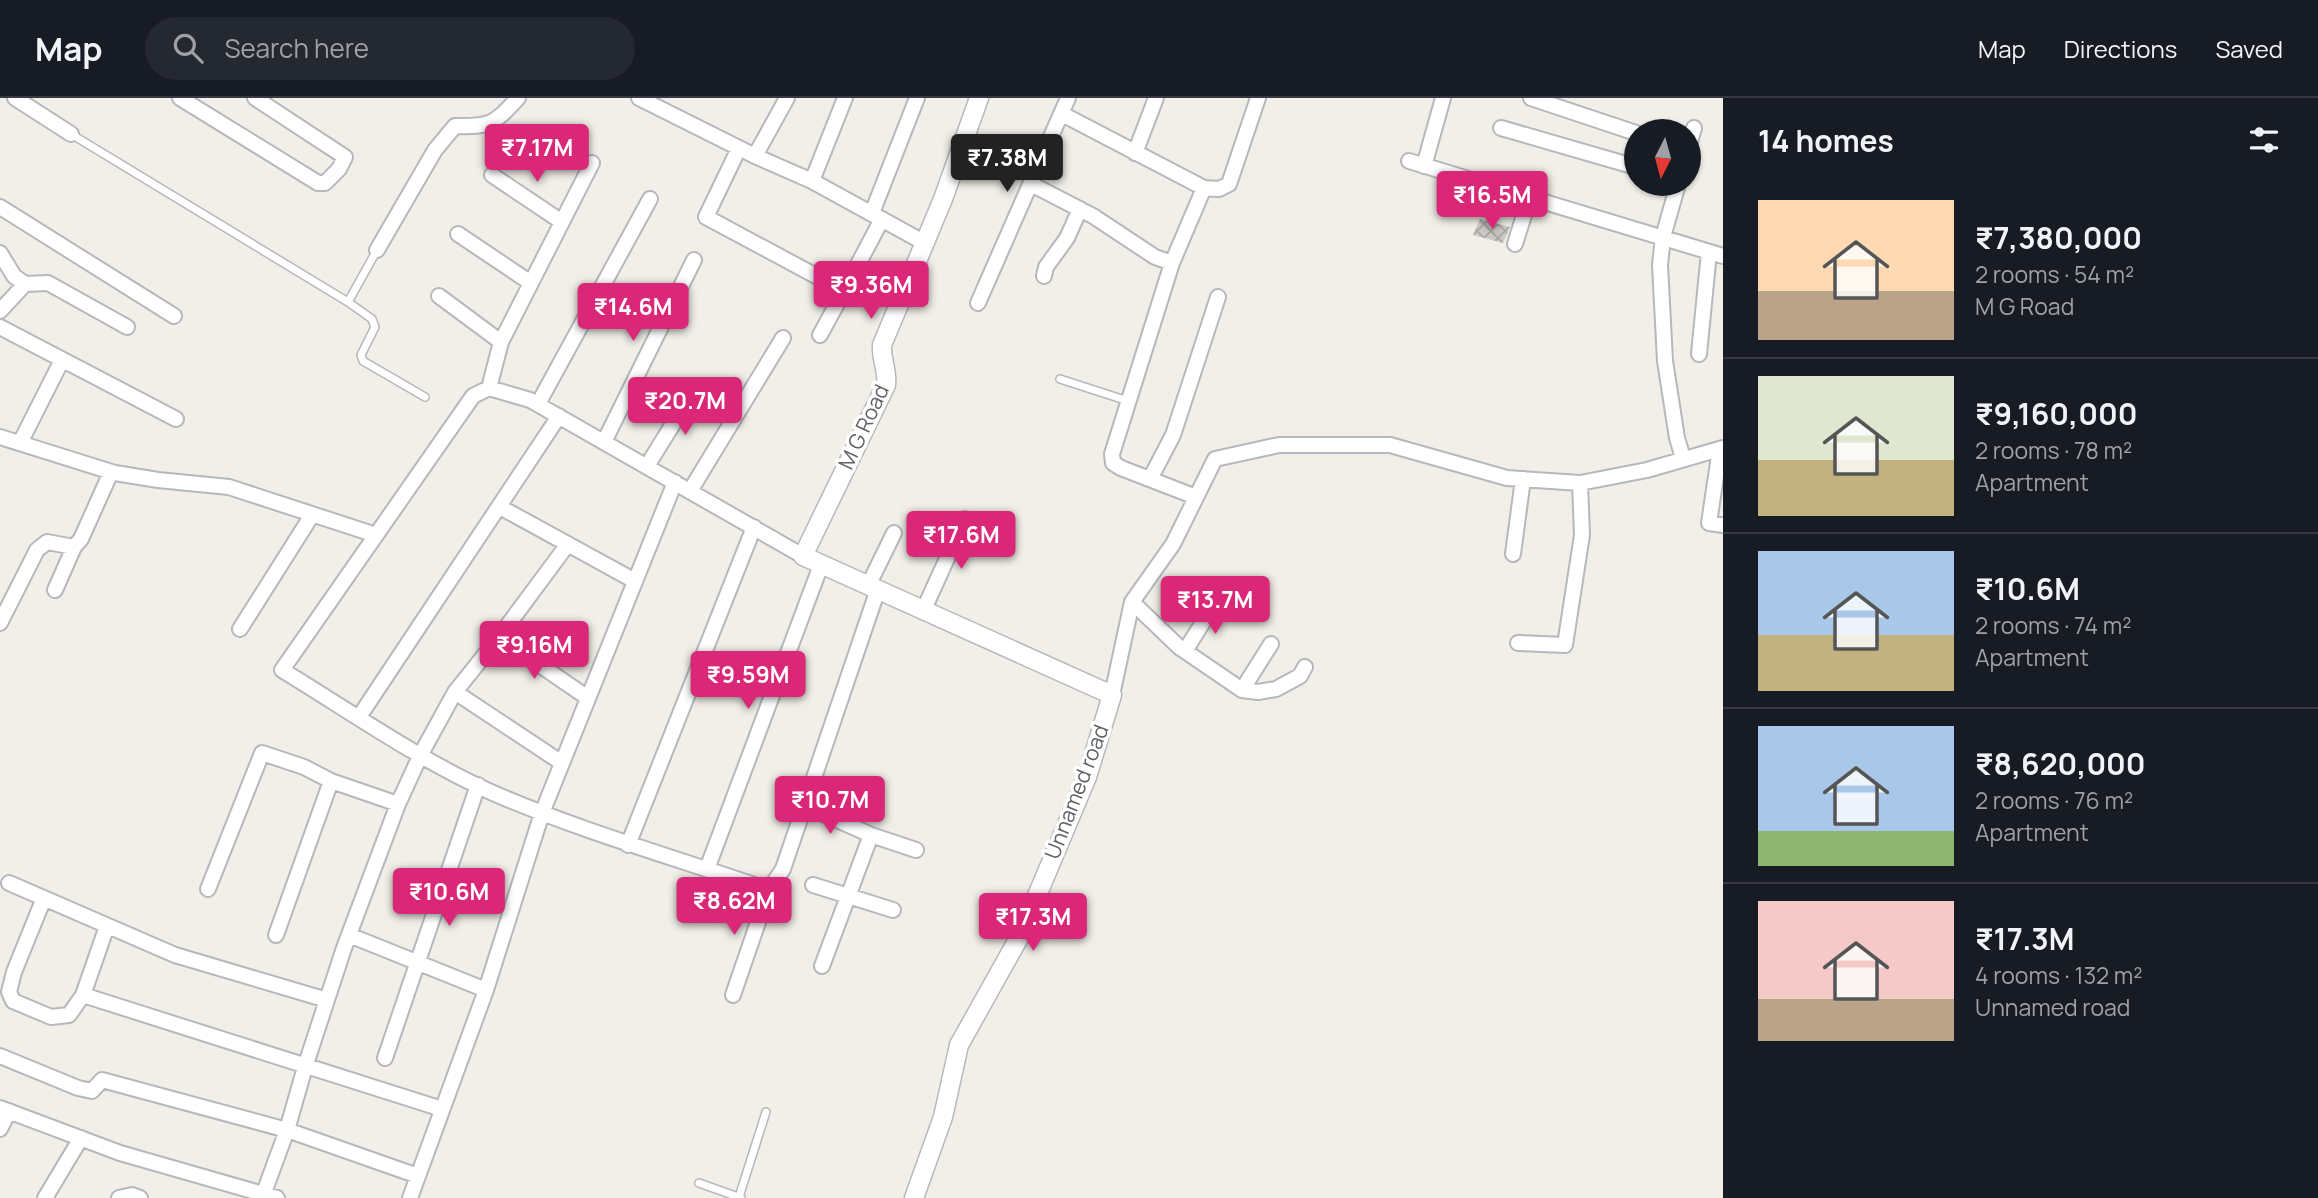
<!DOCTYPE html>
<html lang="en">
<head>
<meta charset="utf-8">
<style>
	:root { --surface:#171b24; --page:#242831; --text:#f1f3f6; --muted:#9ea1a6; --line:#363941; --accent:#db2777 }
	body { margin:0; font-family:Manrope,sans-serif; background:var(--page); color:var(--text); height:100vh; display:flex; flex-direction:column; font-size:26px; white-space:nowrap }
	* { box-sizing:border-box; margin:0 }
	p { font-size:23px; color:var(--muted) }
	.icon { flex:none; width:38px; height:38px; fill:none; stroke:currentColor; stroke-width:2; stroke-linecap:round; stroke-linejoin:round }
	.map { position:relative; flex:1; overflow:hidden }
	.panel { display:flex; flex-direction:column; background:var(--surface); width:595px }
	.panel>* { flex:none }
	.needle { width:46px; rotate:186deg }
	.buttons { position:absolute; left:1624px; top:21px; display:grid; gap:14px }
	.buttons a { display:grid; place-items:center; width:77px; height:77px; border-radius:50%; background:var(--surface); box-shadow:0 2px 5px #0004; font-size:35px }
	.price { position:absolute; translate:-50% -60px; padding:0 16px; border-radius:7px; background:var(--accent); color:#fff; font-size:23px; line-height:46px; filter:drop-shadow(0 2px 4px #0008) }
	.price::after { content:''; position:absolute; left:50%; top:42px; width:21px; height:16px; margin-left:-10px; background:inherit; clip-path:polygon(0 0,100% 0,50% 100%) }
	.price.on { background:#222; color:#fff }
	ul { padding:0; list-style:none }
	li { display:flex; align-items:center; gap:21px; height:175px; padding:0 35px }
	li+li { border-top:2px solid var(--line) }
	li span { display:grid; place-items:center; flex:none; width:196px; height:140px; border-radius:0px; color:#555 }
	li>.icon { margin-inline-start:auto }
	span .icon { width:84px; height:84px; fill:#fffc; stroke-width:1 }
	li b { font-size:30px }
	h2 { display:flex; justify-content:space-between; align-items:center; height:84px; padding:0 35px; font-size:30px }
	header { display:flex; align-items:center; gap:42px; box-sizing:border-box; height:98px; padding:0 35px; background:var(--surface); border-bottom:2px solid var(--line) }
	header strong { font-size:33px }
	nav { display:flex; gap:38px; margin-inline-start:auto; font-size:24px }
	.search { width:490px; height:63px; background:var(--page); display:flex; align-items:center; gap:18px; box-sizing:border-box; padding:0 24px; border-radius:38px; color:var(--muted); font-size:26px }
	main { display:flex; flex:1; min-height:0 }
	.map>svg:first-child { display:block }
	.building { fill:url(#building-cross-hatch) }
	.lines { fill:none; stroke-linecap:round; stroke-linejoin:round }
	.service-casing { stroke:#b5b8bc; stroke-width:10 }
	.minor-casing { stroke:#b5b8bc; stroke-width:18 }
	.tertiary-casing { stroke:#b5b8bc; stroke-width:21 }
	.service { stroke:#fff; stroke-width:7 }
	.minor { stroke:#fff; stroke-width:14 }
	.tertiary { stroke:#fff; stroke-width:18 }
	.labels { text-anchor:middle; stroke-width:7; stroke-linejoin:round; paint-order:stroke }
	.street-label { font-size:21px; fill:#5f6368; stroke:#fff }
</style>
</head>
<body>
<header>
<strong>Map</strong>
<div class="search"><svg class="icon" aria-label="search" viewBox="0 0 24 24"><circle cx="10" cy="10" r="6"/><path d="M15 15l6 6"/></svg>Search here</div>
<nav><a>Map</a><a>Directions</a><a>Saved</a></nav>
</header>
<main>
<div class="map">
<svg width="1723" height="1100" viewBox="0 0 1723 1100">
	<defs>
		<pattern id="building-cross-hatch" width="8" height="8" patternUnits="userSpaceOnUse" patternTransform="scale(1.75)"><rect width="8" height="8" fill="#cccac5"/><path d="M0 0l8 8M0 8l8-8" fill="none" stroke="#a9a8a4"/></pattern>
	</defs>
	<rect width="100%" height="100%" fill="#f1efe8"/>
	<path class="building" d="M1480,121l30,8 -7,16 -30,-8z"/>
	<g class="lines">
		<g class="service-casing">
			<path id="service" d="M71,36l277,168 29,-52
				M348,204l24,17 3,8 -14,28 2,6 62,36
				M1060,281l68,22
				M699,1085l42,15
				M739,1099l27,-85"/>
		</g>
		<g class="minor-casing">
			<path id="minor" d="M15,0l56,36
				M180,0l138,85h7l14,-14 6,-12 -90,-59
				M639,0l116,58 57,25 113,62
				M1531,0l105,35
				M1062,16l142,74 15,1 10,-5 29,-86
				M1501,30l135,39
				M1689,47l5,-17
				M739,50l-33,69 138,74 38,-72
				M1135,55l21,-55
				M755,58l32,-58
				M1409,63l314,95
				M1424,68l19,-68
				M492,77l70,47
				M812,83l33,-83
				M1031,86l62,32 62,41 17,6
				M1678,86l-15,53 -3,28 5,96 12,77 6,20
				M0,109l174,109
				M872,115l45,-115
				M458,136l73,49
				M1515,146l15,-48
				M377,152l58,-100 20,-24c36,1 39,-2 63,-28
				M0,155l14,23 11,8 23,-1 79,44
				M1044,178l2,-9 21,-29 13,-29
				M439,198l62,46
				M978,205l90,-205
				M0,213l25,-27
				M0,229l176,92
				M820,237l24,-44
				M1699,256l10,-102
				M489,290l12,-46 91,-179
				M538,306l112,-205
				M0,339l115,36 43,7 71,7 147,48
				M604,344l90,-182
				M20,345l42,-83
				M1720,351l-11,74 14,2
				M647,368l47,-76
				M1150,381l23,-44 45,-138
				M690,393l93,-153
				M1196,399l-75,-29 -8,-5 -1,-9 60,-191 32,-75
				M500,409l135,74
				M1513,456l10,-75
				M803,458l-273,-156 -41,-12 -16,8 -191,274c69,42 137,90 211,123 90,39 183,65 276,97l14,-21 95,-280
				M868,488l26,-53
				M55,492l19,-43
				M1132,504l47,45 63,43 16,2 18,-3 24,-13 5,-9
				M924,511l41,-90
				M0,525l37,-73 10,-8 27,5 7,-8 30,-67
				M240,531l72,-114
				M499,539l89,61
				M1518,545l47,2 17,-110 -2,-52
				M1185,553l30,-48
				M1242,592l29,-46
				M455,594l107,71
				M1112,597l20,-93 41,-58 42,-85 64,-14h111l117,33 73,5 67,-13 76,-22
				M359,619l200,-301
				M398,706l23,-50 34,-62 44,-55 69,-93
				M804,707l67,30 45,15
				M628,747l126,-318
				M707,771l114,-304
				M9,785l166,72 152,45
				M813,787l80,25
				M208,791l54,-136 42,14 27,14 67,23 -54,144 -39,119 -18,63 -25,68
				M44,800l-30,74 -5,20 4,9 38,16 18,-2 14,-20 24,-69
				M276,837l55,-154
				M349,837l137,55
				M822,868l49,-131
				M83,897l359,114
				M733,897l36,-105
				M0,958l78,32 14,3 10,-11 185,50 131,46
				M385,960l93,-273
				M0,1010l120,45 157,45
				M0,1031l9,-18
				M45,1100l36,-60
				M119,1100l13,-3 8,3
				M410,1100l76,-208 56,-177 133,-331"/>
		</g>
		<g class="tertiary-casing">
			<path id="tertiary" d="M914,1100l29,-81 16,-72 61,-109 67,-159 25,-82 -309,-139 83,-171c2,-13 -5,-26 -4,-40l61,-146 36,-101"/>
		</g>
		<use href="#service" class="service"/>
		<use href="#minor" class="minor"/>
		<use href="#tertiary" class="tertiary"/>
	</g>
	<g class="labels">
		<g class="street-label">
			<text transform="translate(864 329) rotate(-65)" y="7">M G Road</text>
			<text transform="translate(1077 694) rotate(-69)" y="7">Unnamed road</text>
		</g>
	</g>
</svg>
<div class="buttons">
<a><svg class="needle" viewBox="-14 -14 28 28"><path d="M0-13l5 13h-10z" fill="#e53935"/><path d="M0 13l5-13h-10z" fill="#9ea1a6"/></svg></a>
</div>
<b class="price" style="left:537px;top:86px">₹7.17M</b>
<b class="price on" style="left:1007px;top:96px">₹7.38M</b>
<b class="price" style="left:1492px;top:133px">₹16.5M</b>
<b class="price" style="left:871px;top:223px">₹9.36M</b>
<b class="price" style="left:633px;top:245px">₹14.6M</b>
<b class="price" style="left:685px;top:339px">₹20.7M</b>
<b class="price" style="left:961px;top:473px">₹17.6M</b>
<b class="price" style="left:1215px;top:538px">₹13.7M</b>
<b class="price" style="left:534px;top:583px">₹9.16M</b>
<b class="price" style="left:748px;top:613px">₹9.59M</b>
<b class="price" style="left:830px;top:738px">₹10.7M</b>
<b class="price" style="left:449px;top:830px">₹10.6M</b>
<b class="price" style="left:734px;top:839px">₹8.62M</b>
<b class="price" style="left:1033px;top:855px">₹17.3M</b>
</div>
<section class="panel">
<h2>14 homes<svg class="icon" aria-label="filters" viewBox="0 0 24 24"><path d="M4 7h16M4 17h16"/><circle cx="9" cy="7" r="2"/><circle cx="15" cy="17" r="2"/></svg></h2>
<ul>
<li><span style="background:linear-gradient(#ffd9b3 65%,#b9a48a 0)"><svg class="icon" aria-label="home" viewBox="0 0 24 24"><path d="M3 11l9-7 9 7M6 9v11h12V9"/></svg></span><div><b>₹7,380,000</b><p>2 rooms · 54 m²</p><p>M G Road</p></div></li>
<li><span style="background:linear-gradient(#dfe7d0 60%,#c2b280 0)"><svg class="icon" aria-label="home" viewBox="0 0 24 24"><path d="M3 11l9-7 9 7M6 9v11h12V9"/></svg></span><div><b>₹9,160,000</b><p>2 rooms · 78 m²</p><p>Apartment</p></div></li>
<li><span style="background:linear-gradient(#a9c7e8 60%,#c2b280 0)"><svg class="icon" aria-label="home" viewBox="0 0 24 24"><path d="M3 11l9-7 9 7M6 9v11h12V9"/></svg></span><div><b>₹10.6M</b><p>2 rooms · 74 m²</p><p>Apartment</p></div></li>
<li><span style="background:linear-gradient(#a9c7e8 75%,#8fb573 0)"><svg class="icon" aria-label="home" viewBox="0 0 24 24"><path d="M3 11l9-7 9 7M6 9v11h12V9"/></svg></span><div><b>₹8,620,000</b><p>2 rooms · 76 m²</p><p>Apartment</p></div></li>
<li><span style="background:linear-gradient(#f6c9c9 70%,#b9a48a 0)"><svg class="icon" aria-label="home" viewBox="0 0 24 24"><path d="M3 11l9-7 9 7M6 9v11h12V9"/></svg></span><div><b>₹17.3M</b><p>4 rooms · 132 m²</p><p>Unnamed road</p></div></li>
</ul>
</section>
</main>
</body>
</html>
